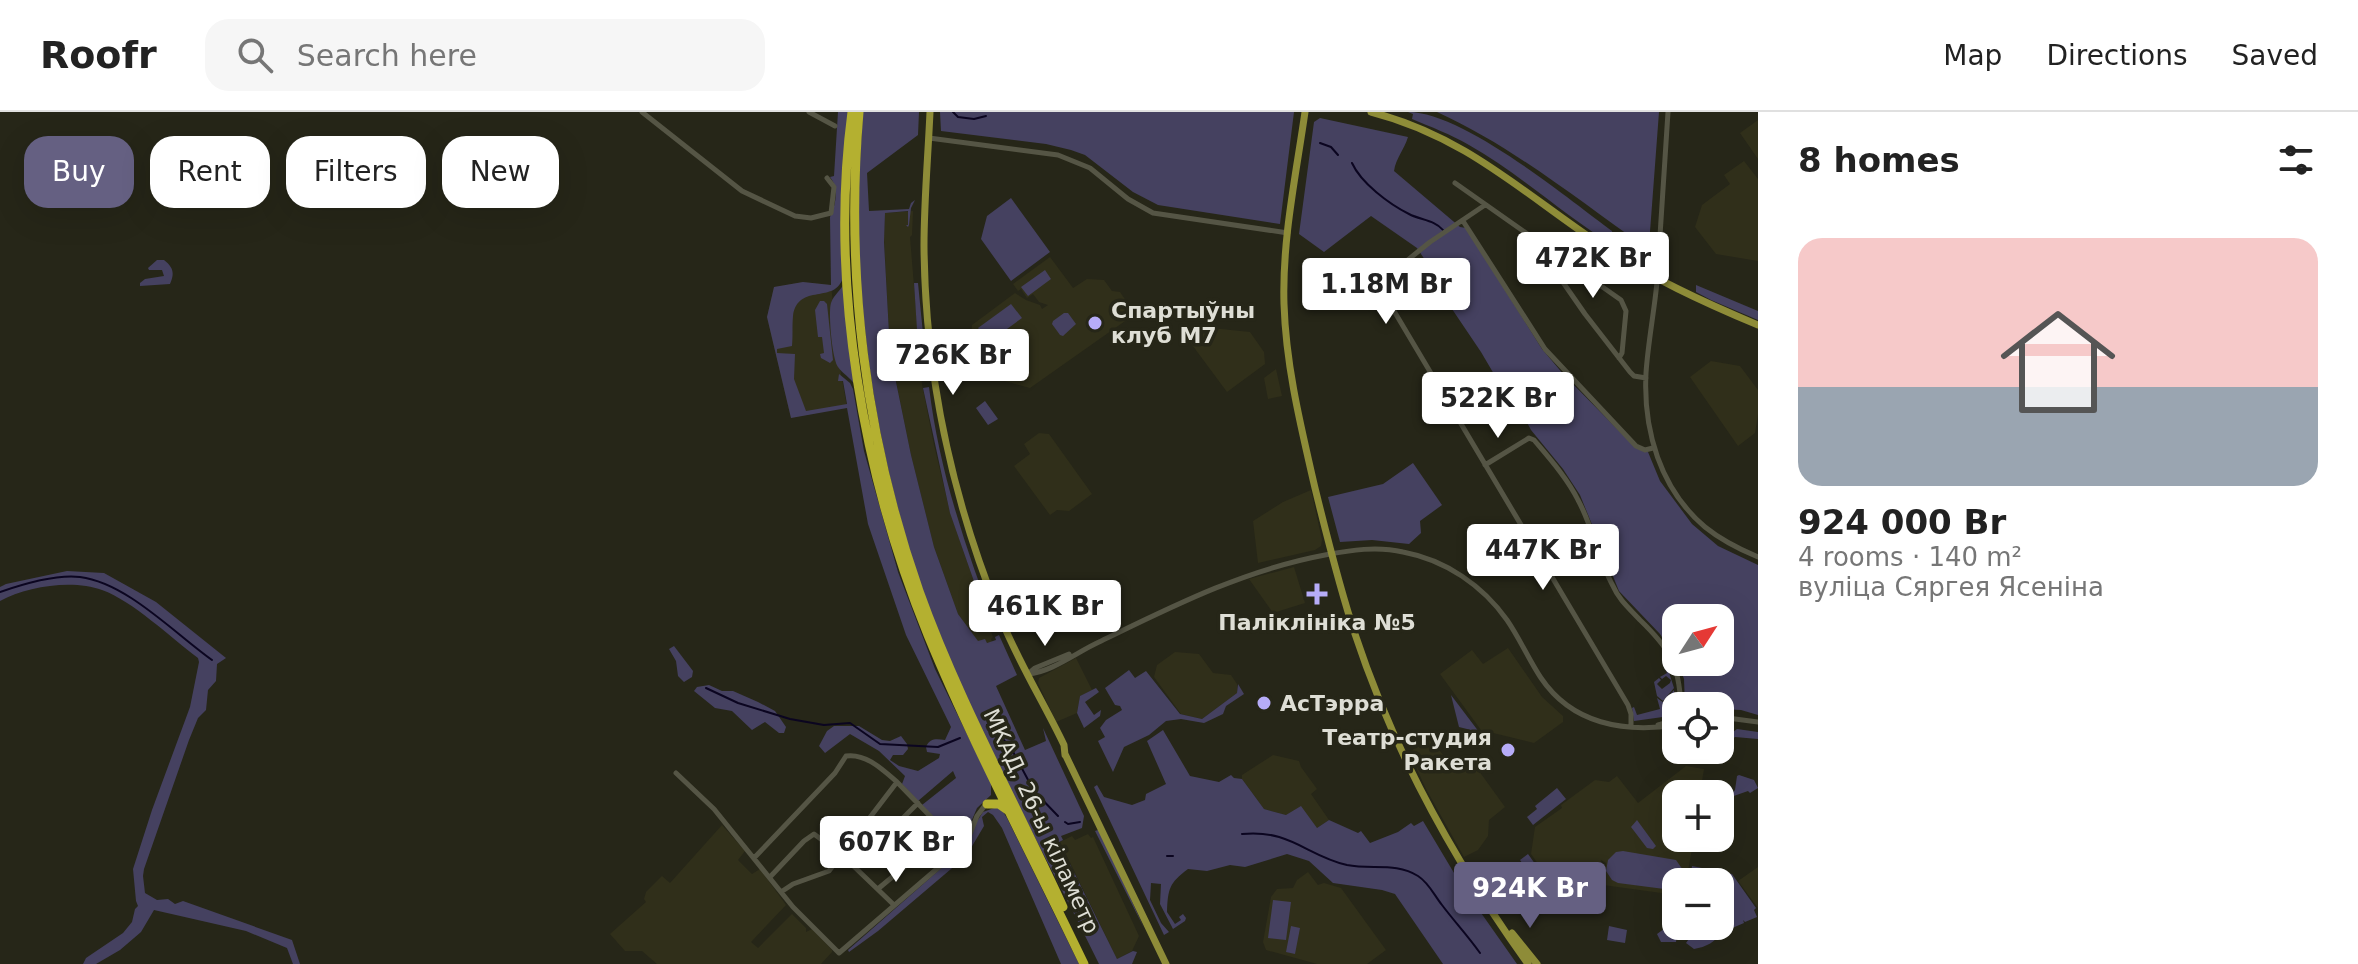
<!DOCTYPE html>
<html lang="en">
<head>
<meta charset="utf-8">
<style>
	:root { --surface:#fff; --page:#f6f6f6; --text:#222; --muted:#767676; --line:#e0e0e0; --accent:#656082 }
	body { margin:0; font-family:"DejaVu Sans",sans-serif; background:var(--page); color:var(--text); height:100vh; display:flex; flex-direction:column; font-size:30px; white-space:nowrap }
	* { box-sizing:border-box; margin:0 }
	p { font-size:26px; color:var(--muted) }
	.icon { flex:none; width:44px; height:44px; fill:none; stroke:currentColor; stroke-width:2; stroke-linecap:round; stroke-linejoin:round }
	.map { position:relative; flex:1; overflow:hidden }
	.panel { display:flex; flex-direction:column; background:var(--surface); width:600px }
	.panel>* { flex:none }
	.guide { position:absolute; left:24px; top:24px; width:760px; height:72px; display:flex; gap:16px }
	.needle { width:52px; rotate:54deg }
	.fabs { position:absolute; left:1662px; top:492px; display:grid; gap:16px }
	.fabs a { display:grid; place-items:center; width:72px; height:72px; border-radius:16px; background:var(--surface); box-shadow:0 8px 32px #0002; font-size:40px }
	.price { position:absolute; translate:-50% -68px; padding:0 18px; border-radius:8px; background:#fff; color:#222; font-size:26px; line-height:52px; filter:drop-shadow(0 2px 4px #0008) }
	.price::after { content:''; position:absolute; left:50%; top:48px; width:24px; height:18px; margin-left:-12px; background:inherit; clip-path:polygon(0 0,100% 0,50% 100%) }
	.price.selected { background:var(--accent); color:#fff }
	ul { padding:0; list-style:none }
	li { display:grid; align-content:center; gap:16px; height:424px; padding:0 40px }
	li+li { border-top:2px solid var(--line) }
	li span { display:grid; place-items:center; height:248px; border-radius:24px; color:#555 }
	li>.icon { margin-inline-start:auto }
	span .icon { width:144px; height:144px; fill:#fffc; stroke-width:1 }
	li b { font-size:34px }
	h2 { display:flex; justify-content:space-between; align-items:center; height:96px; padding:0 40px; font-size:34px }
	.tag { padding:0 28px; border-radius:24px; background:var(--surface); box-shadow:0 8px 32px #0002; font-size:28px; line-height:72px }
	.tag.selected { background:var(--accent); color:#fff }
	header { display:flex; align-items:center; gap:48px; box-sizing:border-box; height:112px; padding:0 40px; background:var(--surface); border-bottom:2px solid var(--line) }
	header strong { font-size:38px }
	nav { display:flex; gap:44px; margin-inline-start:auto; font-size:28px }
	.search { width:560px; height:72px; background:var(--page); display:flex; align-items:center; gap:20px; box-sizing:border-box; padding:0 28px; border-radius:24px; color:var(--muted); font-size:30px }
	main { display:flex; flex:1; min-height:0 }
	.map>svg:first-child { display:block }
	.built { fill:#302f1a }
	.green { fill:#454160 }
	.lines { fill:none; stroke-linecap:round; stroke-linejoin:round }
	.stream { stroke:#0b0520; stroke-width:2 }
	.minor { stroke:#555545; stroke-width:5 }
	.major { stroke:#8e8c38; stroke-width:7 }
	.highway { stroke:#b4b030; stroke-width:9 }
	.poi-dot { fill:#b6acf8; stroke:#262618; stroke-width:3 }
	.labels { text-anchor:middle; stroke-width:7; stroke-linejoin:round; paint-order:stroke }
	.poi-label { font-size:22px; font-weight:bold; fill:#deded5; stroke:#262618; text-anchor:start }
	.street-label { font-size:22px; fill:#deded5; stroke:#262618 }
</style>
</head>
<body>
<header>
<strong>Roofr</strong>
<div class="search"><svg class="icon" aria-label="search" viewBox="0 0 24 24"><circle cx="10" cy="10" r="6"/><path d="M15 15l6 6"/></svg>Search here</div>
<nav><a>Map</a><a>Directions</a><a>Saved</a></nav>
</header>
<main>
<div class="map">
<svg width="1758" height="852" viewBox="0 0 1758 852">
	<rect width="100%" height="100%" fill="#262618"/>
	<path class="built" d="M1758,8v39l-18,-26z
		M1744,49l14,18v82l-42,-7 -21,-27 7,-22 28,-21 -6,-9z
		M913,99l-1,24 -2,2 12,147 12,61 16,67 43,125 -2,2 1,3 -5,1 -2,-3 -7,2 -20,-28 -24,-67 -23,-92 -17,-84 -5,-38 -5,-95 1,-25z
		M1050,145l23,31 14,-9 17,1 8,11 8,1 15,22 -105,74 -33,-9 -11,-14 3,-3 -18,-25 1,-12 43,-32 11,7 14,5 2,4 6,-4 -9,-3 -6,-8 -6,4 -6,-9 -3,2 -5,-7z
		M803,170l28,3 9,83 7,39 -56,11 -24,-101 7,-30z
		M1202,215l48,5 14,20 1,12 -38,28 -40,-54z
		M1711,249l29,5 18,24v24l-3,19 -17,13 -48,-69z
		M1276,257l6,27 -14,3 -4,-21z
		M1039,321l10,1 43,60 -23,17 -12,-1 -7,5 -36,-49 16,-12 -6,-10z
		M1311,378l11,50 -1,6 -6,4 -57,13 -5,-42 30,-19z
		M1294,455l11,36 -32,10 -24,-34z
		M1508,536l34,49 21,19v6l-29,21 -53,-13 -41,-56 32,-24 11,14z
		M1175,540l24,2 14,19 18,2 6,9v9l-35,26 -21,-5 -27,-37 3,-12z
		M1076,546l16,32 -12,6 -3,17 -21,9 -18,-39 1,-5z
		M1676,618v20h30l-16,12 -17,-7z
		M1431,627l21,28 27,4 26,36 -16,13 -1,16 -10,14 -14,7 -38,-68 -17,-37z
		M1273,643l26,6 2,6 16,22 -6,5 18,26 -12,8 -31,-13 -22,-6 -22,-30v-4z
		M1686,654l18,3 -4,25h-24v44h18l-8,44h-10v13l-73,-10 3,-22 -5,-3 -5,25 -48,-7 -17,-24 4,-27 27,-19 -1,-3 34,-25 14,2 8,-6 21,27z
		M722,713l23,26 -7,9 14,14 8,-5 26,36 -35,37 7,6 34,-34 14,14v4l6,-3 20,21v2l-11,12h-164l-15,-13h-17l-15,-17 36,-32 -2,-3 2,-7 16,-16 8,7z
		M1088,722l3,4 2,-1 46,99 -7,15 -15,8 -57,-117 12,-6 3,4z
		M1758,755v41l-20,-27z
		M1308,760l10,13 6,-2 17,5 45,62 -19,14h-50l-51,-14 -3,-8 8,-45 6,-8 16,-1 4,-8z"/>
	<path class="green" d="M838,0h10l-7,95 2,70c-7,28 -45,5 -50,39 -1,11 0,18 -1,30l-15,3v4l18,1 -1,25 12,32 41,-7 -4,-23h-5l1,-7 11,9 3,6 11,62 34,121 37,97 56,114v12l-14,13 -14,33h-6l-35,-36 34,-27 -3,-7 -35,30 -16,-17 3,-8 -26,-25 -29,-17 -25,19 -6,-7 8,-15 7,-5h25l23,14 8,1 11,-5 6,8 1,5 -5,6h-10l-3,5 9,6 19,5 21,-13 1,-4 -13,-2 -1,-5c4,-9 10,-8 19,-7l6,-13 -45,-92 -38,-111 -21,-116 -56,10 -24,-101 7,-30 29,-5 28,3 -1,-68c6,-12 9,-29 0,-40l4,-1z
		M863,0h56l-1,23 -51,38 2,38 40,-2 2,-6 4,-3 -4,8 -2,17 -1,2 -2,-2h2v-14l-23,2 -1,29 5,91 5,39 17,83 23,92 24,67 20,27 7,-2 2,4 9,-3 -1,-3 4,-2 18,40 -21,11 29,64 21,-9 -3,-13 41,88 -2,12 -21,8 2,4 -4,2 58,117 16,-8 4,1 -5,12h-33c-62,-127 -135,-251 -180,-385 -35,-104 -54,-212 -60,-321 -3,-49 1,-98 4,-146z
		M940,0h354l-14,112 -122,-19 -25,-13 -48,-37 -14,-5 -25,-6 -105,-13z
		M1408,0c55,0 158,85 204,119l2,15c-50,-31 -94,-72 -145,-101 -19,-11 -38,-18 -57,-26l1,-5z
		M1437,0h222l-10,133 -5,1c-66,-46 -132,-100 -207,-134z
		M1320,6l88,19c-4,13 -12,21 -14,34l66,56 6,1 76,121 22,26 64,65 20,12 12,29 32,43 26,22 40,19v150l-17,-5 -21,-1v-3h-35l-1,-27 -6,-17h42v-44h-44v41l-16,-25 -41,-43 -39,-96 -17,-26 -32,-39 -25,-46 -5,2 -20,-34 -29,-43 -13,-28 -22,-33 -46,-32 -47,36 -25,-18 15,-112z
		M1011,86l39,54 -39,29 -30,-42 6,-23z
		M1615,123l32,20 -1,3 -6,1 -24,-15z
		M157,148h7c9,7 11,13 6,24l-30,2v-3l5,-4 19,-3 -2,-6h-13l-1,-2z
		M1045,158l6,9 -23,17 -7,-9z
		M845,169l11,105c-6,-9 -13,-12 -18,-19 -6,-8 -10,-55 -7,-64 3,-9 11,-13 14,-22z
		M914,171h4l9,91 -7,2z
		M1696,173l62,26v9l-47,-20 -15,-8z
		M820,189h4l3,3 6,56 -3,3 -9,-5 -1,-4 4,-1 -2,-16h-4l-3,-27z
		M1011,192l11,14 -33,24 -11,-14z
		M1064,201h4l8,11 -13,12 -3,-1 -8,-11 1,-3z
		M929,275c10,83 37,163 67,241l-5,2 -41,-117 -27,-125z
		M985,289l13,18 -10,6 -12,-17z
		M1413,351l29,42 -22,16 1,12 -12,11 -37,-4 -32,2 -12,-45 55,-13z
		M67,459l37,2 52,29 70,56 -9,6 -1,17 -8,9 -2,20 -8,8 -9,22 -45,129 -1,7 2,17 12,7 11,-1 7,5 8,-3 109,39 8,24h-7l-6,-16 -41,-17 -92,-21 -13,22 -21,18 -24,14h-13l3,-6 37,-25 9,-11 3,-13 3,-3 -2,-5 -3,-32 19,-59 38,-103 9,-45 -1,-4c-27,-20 -65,-57 -96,-68 -29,-11 -75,-4 -102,11v-14l6,-3z
		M674,534l19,25 -1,6 -8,5 -6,-6 -2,-15 -7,-12z
		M1665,548l9,28 -11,13 -6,-5 -3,-14 5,-4 2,2 -4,4 5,5 8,-6 1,-3 -5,-4 -4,3 -2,-2 7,-4 -4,-10z
		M1129,558l6,8 11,-7 34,43 22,5 35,-26 1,-9 6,10 -18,12 -3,8 -19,9 -23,-4 -15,2 -17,14 -25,12 -11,25 -15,-31 7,-4 -5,-9 6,-8 16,-10 -2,-4 -5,-1 -10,-17z
		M709,573l13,6h11l25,11 17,9 11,16 -2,6h-5l-14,-11 -13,8 -20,-19 -17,-3 -21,-17 3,-4z
		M1096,576l3,4 -14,10 9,13 7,-5 -1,6 -16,12 -7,-15 3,-17z
		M1674,578l1,21 -2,4 -4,-9 1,10 -36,5 -2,-13 2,-1 3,8 23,-6 -3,-11 10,7 -3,-4z
		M1451,583l28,37 -20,-5z
		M1737,617l21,3v7l-23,-2 -15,12v-7z
		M1163,618l27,46 29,6 12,-7 3,3 8,1 22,30 22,6 15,-9 16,22 12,-8 29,13 3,-2 9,12 28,-11 13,-9 3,3 9,-5 37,62 57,81h-74l-48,-70 -13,-4 -49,-7 -24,-22 -22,-7 -42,13 -15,-2 -23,6 -19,-2c-19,14 -20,20 -21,43l8,12 6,-4 -2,-3 4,-3 3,4 -1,3 -12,8 -13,-25 1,-20 -10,-1 -1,17 11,23 8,9 -5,3 -70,-148 3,-2 7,12 28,8 13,-5 1,-6 20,-10 -19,-43z
		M1739,663l15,5 4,8 -8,5 -2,-2 -20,7 7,-8 2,-14z
		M1557,676l9,11 -33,26 -6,-8 10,-8 -2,-3z
		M997,695l5,3 5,8 72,146h-18l-59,-136 -9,-13 -5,-3 -6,5 2,9 -16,27 -17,16 -73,62 -29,21 -1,-2 106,-93 29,-45z
		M1637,708l19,26 -3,3 -6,-1 -16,-21z
		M1098,718l2,1 44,97 -49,-97z
		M1623,739l53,9 7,10 -1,12h-6v7l-4,1 -54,-7 -6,-3 -6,-9 2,-11 8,-8z
		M1528,742l15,21 -8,6 -15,-21z
		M1692,754l40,8 24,34 -2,2 3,7 -12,5 -2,-2 1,3 -14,6 -3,-7 -6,1 1,8c-6,11 -16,16 -28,18l-8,-6 12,-17h22v-44h-30z
		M1273,788l18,2 -5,38 -18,-2z
		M1676,808v6h2l-2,16h-15l-4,-8z
		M1291,814l9,2 -5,26 -9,-2z
		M1609,814l18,4 -2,13 -18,-3z"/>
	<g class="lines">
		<path class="stream" d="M953,0l5,5 16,2 12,-3
			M1320,31l11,4 7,8
			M1352,51c9,20 37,41 57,51 11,6 26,6 34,16
			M0,480c23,-8 55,-18 80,-15 47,6 94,56 132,83
			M706,576l32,15 52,16 34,6 26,-2 30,21 58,3 22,-9
			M987,613l2,-1 22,24 23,43 24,25
			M1065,710l3,2 12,-2
			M1242,722c48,-5 65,22 105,31 25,5 49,-3 71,11 11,7 16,19 24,29 12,16 26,31 38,48
			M1167,744h6"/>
		<path class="minor" d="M642,0l100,79 53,25 16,2 20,-5 3,-26 -7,-9
			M809,0l26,14
			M1668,0c-4,57 -7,114 -11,170 -3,31 -9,61 -11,91 -3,57 14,116 59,154 16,13 34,22 53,30
			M929,26l129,17 32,13 38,31 25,14 135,20
			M1455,71l166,117 5,11 -4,42 -3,5
			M1485,93l-55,37 -52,42 250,421 3,9v13
			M1463,109l82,128 91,97 9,4 8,-2
			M1535,130l50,72 45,58 4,4 12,2
			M1634,152l14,-1 10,-11
			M1485,353l44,-27 5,2c16,19 33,38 44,60 15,27 20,59 35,86 6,14 17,23 27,34 30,29 39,44 41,86
			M1028,562c24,-2 49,-22 71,-32 74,-36 145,-72 226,-87 26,-5 52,-9 78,-3 43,8 80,34 104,68 13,19 22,40 34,58 31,46 83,55 135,47
			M1028,562l7,-6 34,-14
			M1720,605l38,5
			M1658,613l18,-5
			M676,661l38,36 79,98 46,46 114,-98 15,-16 9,-23 9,-12
			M897,670l63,65
			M754,746l81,-85 11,-17c20,-3 37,14 51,26l-68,89 -36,13 -12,8
			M770,765l34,-36 10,-7 27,20 53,51
			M879,776l47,-39 -25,-29 17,-17"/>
		<path class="major" d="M930,0c-2,45 -6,89 -6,134 1,126 28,252 75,368 18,46 44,87 65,131l1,10
			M1305,0c-9,63 -23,128 -21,192 2,63 17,123 31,184 12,49 24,98 40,146 39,118 101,230 173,330
			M1371,0c94,24 152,81 230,133 50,33 102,57 157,80
			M1065,642l101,210
			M1512,821l25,31"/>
		<path class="highway" d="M852,0c-23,172 11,363 76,523 46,112 104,220 156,329
			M859,0c-14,162 6,325 60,479 39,109 96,211 144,316
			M987,692h12l10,7"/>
	</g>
	<g class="poi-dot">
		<circle cx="1095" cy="211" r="8"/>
		<path d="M1313 470h8v8h8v8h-8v8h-8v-8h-8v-8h8z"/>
		<circle cx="1264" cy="591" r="8"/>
		<circle cx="1508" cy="638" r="8"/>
	</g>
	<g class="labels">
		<g class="poi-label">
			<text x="1111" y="206">Спартыўны<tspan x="1111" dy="25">клуб М7</tspan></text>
			<text x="1317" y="518" text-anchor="middle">Паліклініка №5</text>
			<text x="1280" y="599">АсТэрра</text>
			<text x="1492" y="633" text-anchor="end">Театр-студия<tspan x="1492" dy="25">Ракета</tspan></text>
		</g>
		<g class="street-label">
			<text transform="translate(1042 709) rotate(65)" y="8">МКАД, 26-ы кіламетр</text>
		</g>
	</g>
</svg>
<div class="fabs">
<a><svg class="needle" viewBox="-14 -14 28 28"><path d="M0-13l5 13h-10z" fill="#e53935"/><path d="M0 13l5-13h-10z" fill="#767676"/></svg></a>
<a><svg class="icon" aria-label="locate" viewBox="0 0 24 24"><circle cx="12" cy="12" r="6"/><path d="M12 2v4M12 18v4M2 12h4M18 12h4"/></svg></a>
<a>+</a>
<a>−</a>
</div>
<b class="price" style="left:1593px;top:188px">472K Br</b>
<b class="price" style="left:1386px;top:214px">1.18M Br</b>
<b class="price" style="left:953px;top:285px">726K Br</b>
<b class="price" style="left:1498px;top:328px">522K Br</b>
<b class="price" style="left:1543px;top:480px">447K Br</b>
<b class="price" style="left:1045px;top:536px">461K Br</b>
<b class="price" style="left:896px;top:772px">607K Br</b>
<b class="price selected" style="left:1530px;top:818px">924K Br</b>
<div class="guide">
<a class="tag selected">Buy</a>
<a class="tag">Rent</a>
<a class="tag">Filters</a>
<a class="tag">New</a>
</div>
</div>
<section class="panel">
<h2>8 homes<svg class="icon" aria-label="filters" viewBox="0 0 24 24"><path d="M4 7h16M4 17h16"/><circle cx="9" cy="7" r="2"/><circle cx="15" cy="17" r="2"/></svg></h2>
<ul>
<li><span style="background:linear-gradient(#f6c9c9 60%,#9aa5b1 0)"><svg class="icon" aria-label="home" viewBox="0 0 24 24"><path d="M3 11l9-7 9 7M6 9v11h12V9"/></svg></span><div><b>924 000 Br</b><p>4 rooms · 140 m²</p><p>вуліца Сяргея Ясеніна</p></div></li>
</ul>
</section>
</main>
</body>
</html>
